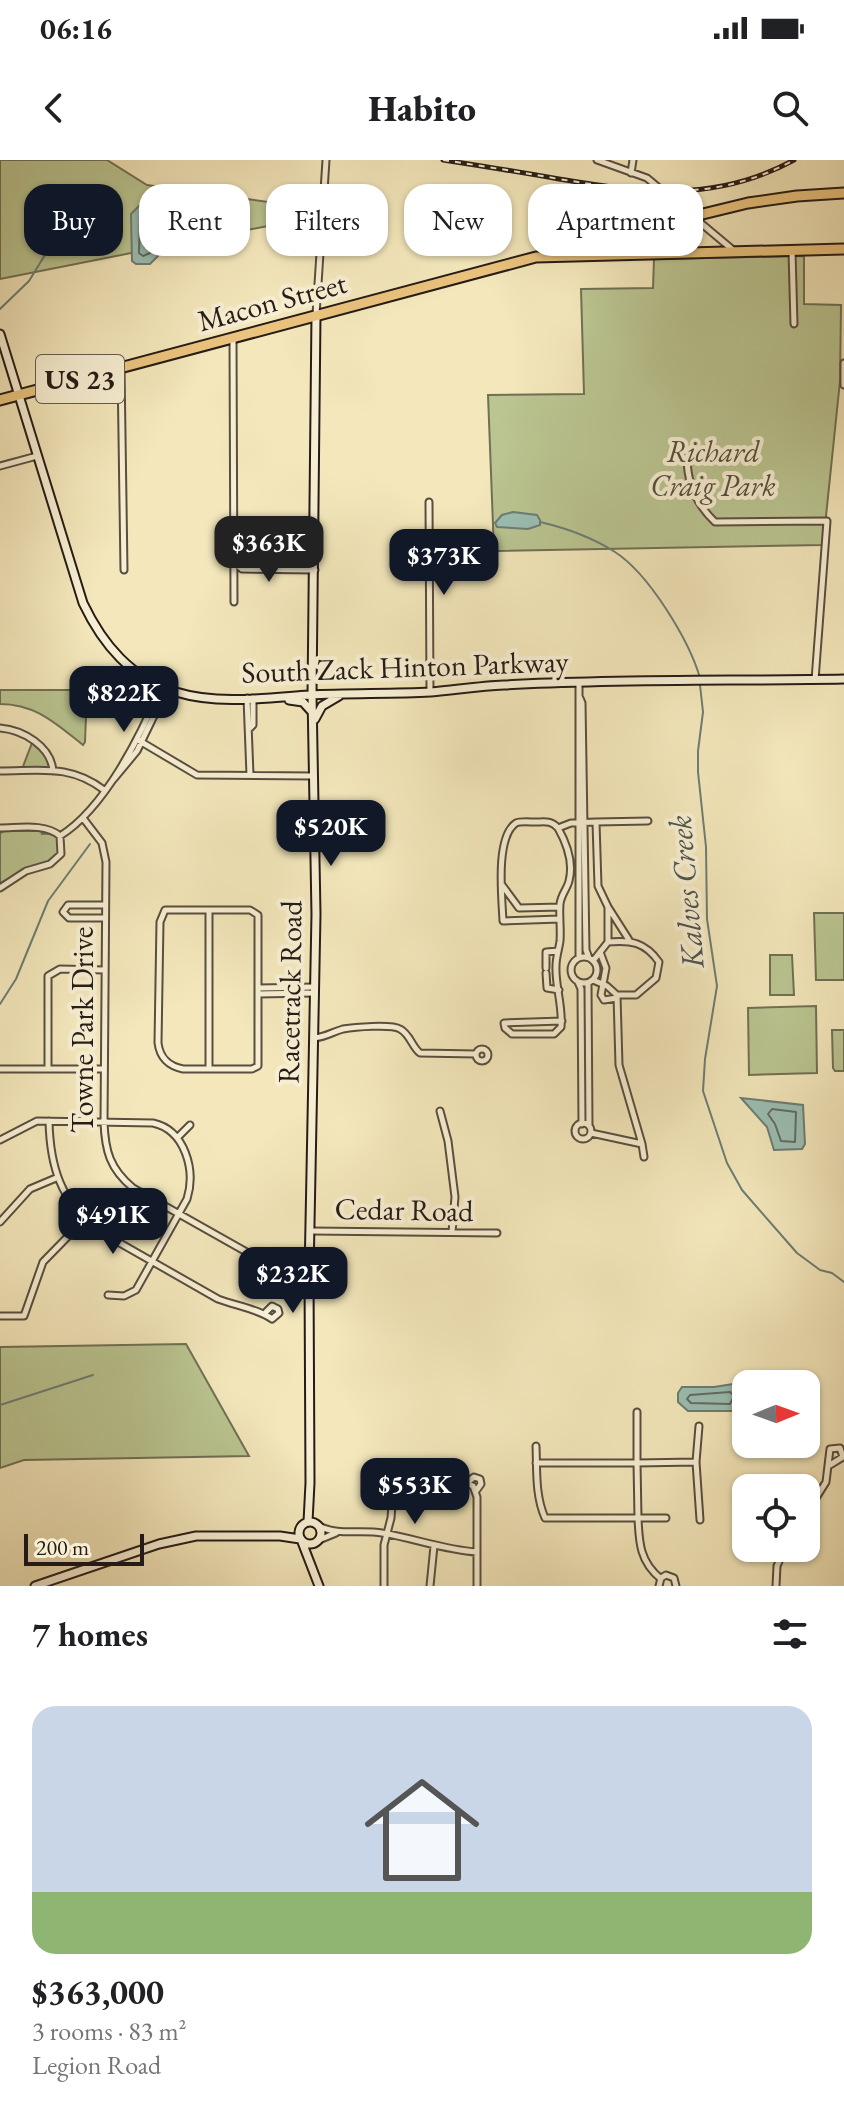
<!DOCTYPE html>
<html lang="en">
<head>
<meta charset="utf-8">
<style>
	:root { --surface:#fff; --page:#f2f2f2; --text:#202124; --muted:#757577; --accent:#111827 }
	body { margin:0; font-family:"EB Garamond",serif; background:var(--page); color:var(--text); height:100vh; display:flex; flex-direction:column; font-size:30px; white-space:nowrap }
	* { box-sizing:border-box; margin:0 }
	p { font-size:26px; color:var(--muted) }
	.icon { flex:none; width:44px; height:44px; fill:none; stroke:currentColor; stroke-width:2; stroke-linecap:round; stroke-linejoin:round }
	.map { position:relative; height:1426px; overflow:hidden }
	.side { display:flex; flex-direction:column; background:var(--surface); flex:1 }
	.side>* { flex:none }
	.top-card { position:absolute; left:24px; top:24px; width:796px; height:72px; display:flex; gap:16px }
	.needle { width:52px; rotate:89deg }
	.fabs { position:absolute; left:732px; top:1210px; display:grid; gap:16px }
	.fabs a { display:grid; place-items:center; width:88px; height:88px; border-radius:16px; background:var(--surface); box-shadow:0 2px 6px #0004; font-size:40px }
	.scale { position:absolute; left:24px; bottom:20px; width:120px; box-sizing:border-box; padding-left:8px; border:4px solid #261b16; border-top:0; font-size:22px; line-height:28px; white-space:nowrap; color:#261b16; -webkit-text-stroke:6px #f7efd3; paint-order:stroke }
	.price { position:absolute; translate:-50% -68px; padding:0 18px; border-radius:16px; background:var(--accent); color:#fff; font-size:26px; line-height:52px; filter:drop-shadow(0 2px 4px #0008) }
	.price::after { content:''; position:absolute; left:50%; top:48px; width:24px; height:18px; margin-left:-12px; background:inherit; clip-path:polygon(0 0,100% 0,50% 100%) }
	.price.current { background:#222; color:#fff }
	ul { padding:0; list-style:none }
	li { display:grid; align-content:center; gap:16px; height:424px; padding:0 32px }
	li span { display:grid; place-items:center; height:248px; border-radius:24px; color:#555 }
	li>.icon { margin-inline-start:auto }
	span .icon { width:144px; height:144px; fill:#fffc; stroke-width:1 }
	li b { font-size:34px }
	h2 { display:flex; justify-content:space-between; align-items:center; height:96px; padding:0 32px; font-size:34px }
	.tag { padding:0 28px; border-radius:24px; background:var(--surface); box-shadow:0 2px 6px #0004; font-size:28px; line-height:72px }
	.tag.current { background:var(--accent); color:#fff }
	.status { display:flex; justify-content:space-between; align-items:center; height:56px; padding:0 40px; background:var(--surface); direction:ltr }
	.status svg { height:22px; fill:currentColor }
	header { display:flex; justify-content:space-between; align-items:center; height:104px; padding:0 32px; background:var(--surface); font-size:36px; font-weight:800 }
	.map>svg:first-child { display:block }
	.green { fill:#bac591; stroke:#707054; stroke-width:2 }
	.water { fill:#9bbfb3; stroke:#6c7d74; stroke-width:2 }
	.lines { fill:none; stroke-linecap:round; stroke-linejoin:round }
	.shore { stroke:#606d64; stroke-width:2 }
	.stream { stroke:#6c7d74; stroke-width:2 }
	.street-casing { stroke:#594e3f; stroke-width:9 }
	.secondary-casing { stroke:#261b16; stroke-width:11 }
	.primary-casing { stroke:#261b16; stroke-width:13 }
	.street { stroke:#f7efd3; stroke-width:5 }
	.secondary { stroke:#f7efd3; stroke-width:7 }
	.primary { stroke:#eac47e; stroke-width:9 }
	.rail-casing { stroke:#261b16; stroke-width:5 }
	.rail { stroke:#f7efd3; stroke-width:2; stroke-dasharray:6; stroke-linecap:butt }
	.labels { text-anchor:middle; stroke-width:8; stroke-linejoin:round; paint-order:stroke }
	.shield { fill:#f7efd3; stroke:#655b4f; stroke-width:2 }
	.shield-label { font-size:28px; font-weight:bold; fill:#261b16 }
	.street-label { font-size:30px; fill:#261b16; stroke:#f7efd3 }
	.park-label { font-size:30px; font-style:italic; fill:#524e3b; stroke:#f7efd3 }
	.water-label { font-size:32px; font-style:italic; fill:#4f544d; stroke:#f7efd3 }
</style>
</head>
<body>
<div class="status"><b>06:16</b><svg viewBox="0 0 49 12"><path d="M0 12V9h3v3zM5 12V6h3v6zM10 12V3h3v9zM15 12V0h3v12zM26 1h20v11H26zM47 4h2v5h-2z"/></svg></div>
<header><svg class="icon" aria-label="back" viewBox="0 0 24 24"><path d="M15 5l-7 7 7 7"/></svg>Habito<svg class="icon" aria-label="search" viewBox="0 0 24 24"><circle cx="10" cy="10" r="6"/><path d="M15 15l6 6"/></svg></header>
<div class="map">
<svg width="844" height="1426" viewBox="0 0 844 1426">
	<rect width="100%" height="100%" fill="#f3e7bb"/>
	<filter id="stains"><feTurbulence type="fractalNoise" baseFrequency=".0025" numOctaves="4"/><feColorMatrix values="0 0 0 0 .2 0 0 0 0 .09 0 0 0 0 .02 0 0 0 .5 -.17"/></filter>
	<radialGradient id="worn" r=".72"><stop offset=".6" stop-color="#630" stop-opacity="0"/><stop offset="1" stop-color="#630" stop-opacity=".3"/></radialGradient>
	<path class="green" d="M0,0h107l40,25 171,24v7l-318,63z
		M804,96v48l37,1 -1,76 -17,164 -329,6 -6,-156 96,-1 -3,-105 72,-1 1,-29z
		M0,530h87l-2,52 -2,3c-27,-21 -47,-41 -83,-41z
		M32,583l15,13 3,8 -3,5h-25z
		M4,671h37l1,3c16,-1 18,2 17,20l-6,7 -53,22v-50z
		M814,753h30v67h-28z
		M770,795h22l2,40h-24z
		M816,846l1,67 -68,2 -1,-67z
		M832,870h12v41h-9l-2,-3z
		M186,1184l63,112 -225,4 -24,8v-121z"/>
	<path class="water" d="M139,46l16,1 4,10 -1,39 -8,8h-14l-4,-3 -1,-47z
		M513,352l24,3 3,5v5l-12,4 -31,-2 -2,-4 7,-8z
		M741,938l62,7 2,39 -3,5 -28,1 -7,-23z
		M740,1223l2,26 -2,2h-52l-10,-9v-9l4,-6h32z"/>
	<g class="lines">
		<path class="shore" d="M147,54l4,4 -1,35 -7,3 -4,-3 1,-35z
			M772,949l24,3 -1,30 -14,-1 -6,-17 -7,-10z
			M730,1232l4,4 -4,8 -39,-1 -4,-4 3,-4z"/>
		<path class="stream" d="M0,149l29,-28 22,-36
			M540,362c26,6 53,16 75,30 34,22 74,88 85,126
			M700,525l3,27 -5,39v21l8,75 1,72 10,67 -12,73 -2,32 24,72 15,27 55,63 23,17 12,3 12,9
			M0,844l16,-25 32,-78 42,-57
			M0,1245l93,-30"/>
		<g class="street-casing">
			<path id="street" d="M597,0l50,18 86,72
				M631,13l2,-13
				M792,91l2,73
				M316,155l10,-155
				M233,178l1,264
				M844,203v22
				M121,208l3,202
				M687,297c0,26 9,47 28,65l112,-1 -12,159
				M0,306l37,-10
				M429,342l1,190
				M236,404l6,5 73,1
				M579,536l3,7 4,247 3,8
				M247,538l3,77
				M0,568c23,2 51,18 53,43
				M250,568l3,-3v-27
				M138,580l59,35 116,1
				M0,611c41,0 70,-7 104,19
				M113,620l24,-29 30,-62
				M83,658l19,25 4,19 -2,260c1,29 6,47 29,66l117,66 60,4
				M596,662l52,-1
				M0,668c19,0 45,-5 60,8 45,-28 81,-101 101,-149
				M558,668c-7,-8 -13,-6 -23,-6 -5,0 -15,-1 -19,1 -21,14 -14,75 -13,98l57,-2
				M502,725l17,23 41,-1
				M0,728l26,-17 24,-7 11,-10 -1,-18
				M165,750h85l8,5v151l-6,3h-69c-15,-3 -23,-11 -25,-26l2,-121z
				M209,750v159
				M105,758h-36l-6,-6 5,-7h37
				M608,782v-35l21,33
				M600,792l6,16 -5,27
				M571 810a13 13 0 1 1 26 0a13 13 0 1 1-26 0Z
				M579,798v-274
				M593,801l15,-19c23,-2 37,0 51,20l-3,16 -20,17h-19l-10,-9 -14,-6
				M546,808v-16l12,-1
				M546,813l1,15 12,2
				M578,822l3,7 1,135
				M588,823l1,143
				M258,828l56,-1
				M258,834l56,-1
				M601,835l3,5 13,-2
				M562,861l-58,2 1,5 7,6h42l7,-7c2,-21 -6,-41 -5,-61 0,-9 3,-17 4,-25 1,-12 -1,-25 0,-37 1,-9 7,-15 9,-23 5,-19 -2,-37 -11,-53l13,-5 25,-1 2,64 10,21
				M314,878c12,-1 18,-6 29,-9 11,-2 49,-5 57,0 10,5 12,18 20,24l56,1
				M476 895a6 6 0 1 1 12 0a6 6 0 1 1-12 0Z
				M0,909h104
				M48,909v-93l12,-7 45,1
				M440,951l8,30 7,56 -3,35
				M49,961c1,46 12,80 48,109l121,69c19,7 40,10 54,20l7,-6 -1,-4 -6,-3 -6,6
				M575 971a8 8 0 1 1 16 0a8 8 0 1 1-16 0Z
				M591,973l51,11 -23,-79 -2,-70
				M178,977l12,-12
				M0,980l37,-19 116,2c32,7 43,47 34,76l-51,91 -12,6 -16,-1
				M642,984l2,13
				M0,1062l30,-33 26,-11
				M311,1071l186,2
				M0,1156h24l19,-54 41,-42
				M637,1252v51l59,-1 4,58
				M536,1286c1,24 -1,49 9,72h93l-1,-55h-101
				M696,1302l3,-36
				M468,1322l6,-5 6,2 1,5 -5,7
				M393,1331l11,-8 59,-1 10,4 4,11v89
				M806,1354l20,-32 4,-33 10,-1 3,9 -13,8
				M319,1366c19,10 43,3 63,7 32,5 62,17 95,19
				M319,1380l17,-7
				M661,1419c-21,-17 -22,-36 -23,-61h28
				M384,1426v-41l7,-27 2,-27 -6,-9 5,-3 8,4
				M430,1426l4,-40
				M659,1426l2,-8 5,-3 8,3 2,8
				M776,1426l1,-20 8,-18"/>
		</g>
		<g class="secondary-casing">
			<path id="secondary" d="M0,174l83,269c20,42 48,75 93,89 42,13 91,6 133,3 41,-2 82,-1 122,-3 24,-2 48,-6 73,-7 113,-6 227,-4 340,-6
				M289,540l14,2 9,10
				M315,559l7,-13 17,-10
				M299 1373a11 11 0 1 1 22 0a11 11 0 1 1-22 0Z
				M308,1362l2,-39 -1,-208 7,-361 -4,-219 4,-380
				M302,1382l17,44
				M35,1426l124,-42 37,-8h84l20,3"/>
		</g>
		<g class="primary-casing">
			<path id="primary" d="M655,67l-6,5c-3,9 0,16 9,19
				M546,92l202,-49 49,-7 47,-3
				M0,240l536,-143 308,-8"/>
		</g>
		<use href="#street" class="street"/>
		<use href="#secondary" class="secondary"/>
		<use href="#primary" class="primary"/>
		<g class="rail-casing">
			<path id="rail" d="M443,0c39,6 77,12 116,19 85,14 156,24 235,-19"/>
		</g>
		<use href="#rail" class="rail"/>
	</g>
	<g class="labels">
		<rect class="shield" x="36" y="195" width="88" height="48" rx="6"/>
		<g class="shield-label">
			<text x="80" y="229">US 23</text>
		</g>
		<g class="street-label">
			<text transform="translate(272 142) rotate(-15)" y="10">Macon Street</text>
			<text transform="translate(405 507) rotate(-2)" y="10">South Zack Hinton Parkway</text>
			<text transform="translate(290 832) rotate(-89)" y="10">Racetrack Road</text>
			<text transform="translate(83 870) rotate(-90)" y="10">Towne Park Drive</text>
			<text transform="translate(404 1050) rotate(1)" y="10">Cedar Road</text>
		</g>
		<g class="park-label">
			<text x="713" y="302">Richard<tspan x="713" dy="34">Craig Park</tspan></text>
		</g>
		<g class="water-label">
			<text transform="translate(686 732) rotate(-95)" y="11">Kalves Creek</text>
		</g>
	</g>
	<rect width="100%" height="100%" filter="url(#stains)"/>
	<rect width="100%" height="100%" fill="url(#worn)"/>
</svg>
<div class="fabs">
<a><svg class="needle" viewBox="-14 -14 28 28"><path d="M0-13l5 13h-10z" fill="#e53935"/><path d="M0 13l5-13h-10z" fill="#757577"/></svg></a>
<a><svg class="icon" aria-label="locate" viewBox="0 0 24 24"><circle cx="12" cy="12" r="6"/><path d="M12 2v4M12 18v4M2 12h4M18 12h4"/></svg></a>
</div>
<div class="scale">200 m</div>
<b class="price current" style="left:269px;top:424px">$363K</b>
<b class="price" style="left:444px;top:437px">$373K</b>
<b class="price" style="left:124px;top:574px">$822K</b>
<b class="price" style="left:331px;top:708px">$520K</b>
<b class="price" style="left:113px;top:1096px">$491K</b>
<b class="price" style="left:293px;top:1155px">$232K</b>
<b class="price" style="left:415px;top:1366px">$553K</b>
<div class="top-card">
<a class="tag current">Buy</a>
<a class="tag">Rent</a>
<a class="tag">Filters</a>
<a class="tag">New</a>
<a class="tag">Apartment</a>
</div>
</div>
<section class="side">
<h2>7 homes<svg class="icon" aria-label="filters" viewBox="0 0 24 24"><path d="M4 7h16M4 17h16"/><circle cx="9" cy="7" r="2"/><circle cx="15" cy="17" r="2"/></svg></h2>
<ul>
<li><span style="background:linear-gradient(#c9d6e8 75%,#8fb573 0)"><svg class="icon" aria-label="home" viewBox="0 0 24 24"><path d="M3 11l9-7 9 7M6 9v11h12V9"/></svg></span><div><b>$363,000</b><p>3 rooms · 83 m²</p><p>Legion Road</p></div></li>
</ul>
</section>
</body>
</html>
